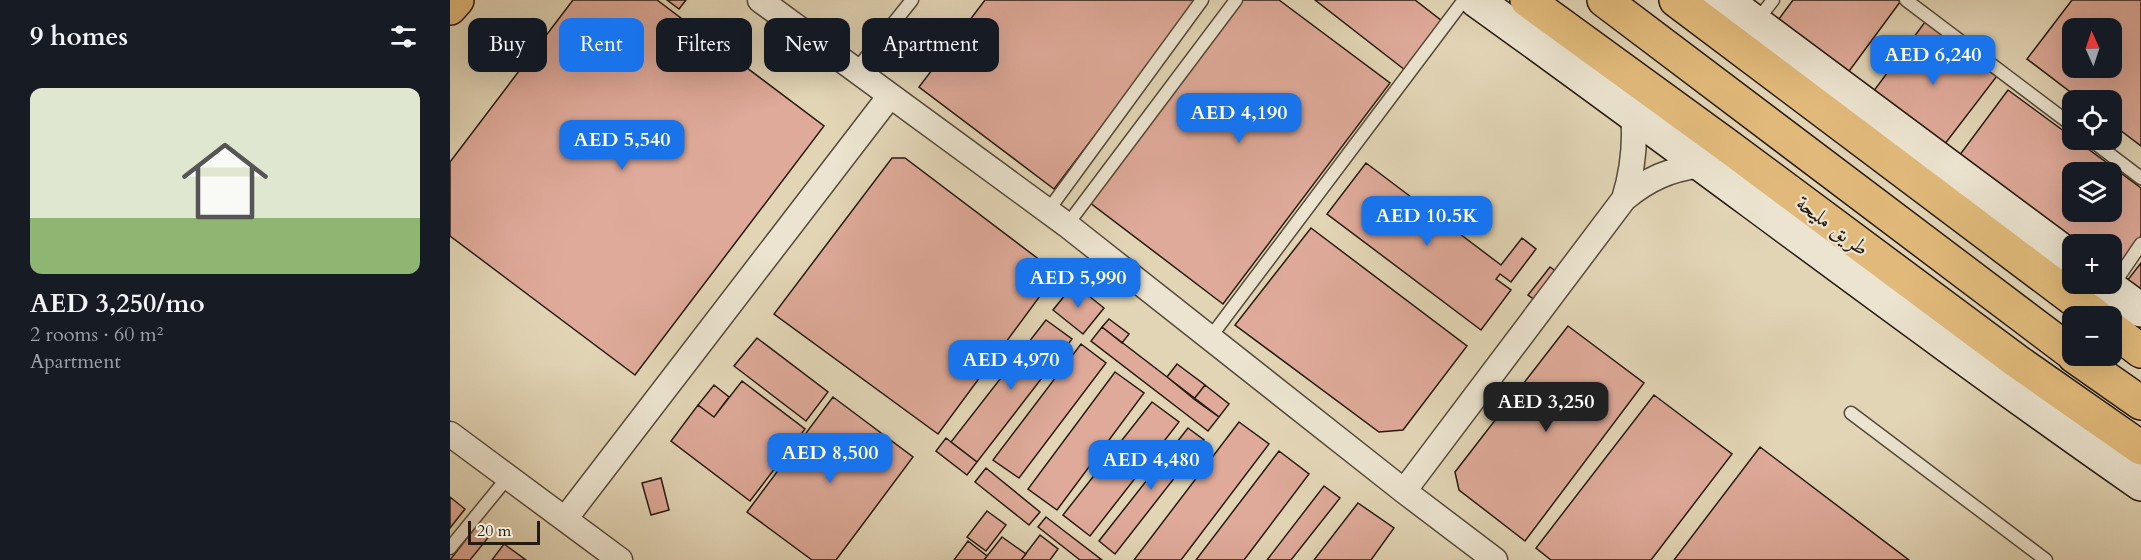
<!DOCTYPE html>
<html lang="en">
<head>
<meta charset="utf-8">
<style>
	:root { --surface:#171b24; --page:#242831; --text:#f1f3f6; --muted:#9ea1a6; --accent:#1a73e8 }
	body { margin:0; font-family:Cardo,Amiri,serif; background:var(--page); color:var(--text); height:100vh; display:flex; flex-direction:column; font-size:22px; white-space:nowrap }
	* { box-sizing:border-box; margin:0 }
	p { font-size:20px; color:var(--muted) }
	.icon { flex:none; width:33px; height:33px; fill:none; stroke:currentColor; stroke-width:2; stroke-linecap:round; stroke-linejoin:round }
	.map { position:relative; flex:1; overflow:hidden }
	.side { display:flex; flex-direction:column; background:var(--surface); width:450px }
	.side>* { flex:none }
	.top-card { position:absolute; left:18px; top:18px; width:570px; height:54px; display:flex; gap:12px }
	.needle { width:39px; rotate:357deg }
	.controls { position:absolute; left:1612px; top:18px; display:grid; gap:12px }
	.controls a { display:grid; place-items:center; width:60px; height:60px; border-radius:12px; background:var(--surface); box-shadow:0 6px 24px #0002; font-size:30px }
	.scale { position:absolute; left:18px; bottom:15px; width:72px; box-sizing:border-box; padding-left:6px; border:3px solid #261b0f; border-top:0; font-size:16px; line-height:21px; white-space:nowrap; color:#261b0f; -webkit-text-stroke:4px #ece4d0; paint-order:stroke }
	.price { position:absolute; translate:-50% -51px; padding:0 14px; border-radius:12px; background:var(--accent); color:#fff; font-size:20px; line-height:39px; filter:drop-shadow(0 2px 3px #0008) }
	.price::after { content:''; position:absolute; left:50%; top:36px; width:18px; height:14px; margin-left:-9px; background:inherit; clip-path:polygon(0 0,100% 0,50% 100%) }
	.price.active { background:#222; color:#fff }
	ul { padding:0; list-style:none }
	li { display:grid; align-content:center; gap:12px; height:318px; padding:0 30px }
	li span { display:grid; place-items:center; height:186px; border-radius:12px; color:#555 }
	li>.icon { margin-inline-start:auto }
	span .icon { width:108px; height:108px; fill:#fffc; stroke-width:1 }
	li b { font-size:26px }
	h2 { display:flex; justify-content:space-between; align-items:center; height:72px; padding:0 30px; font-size:26px }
	.tag { padding:0 21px; border-radius:12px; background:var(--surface); box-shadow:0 6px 24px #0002; font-size:21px; line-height:54px }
	.tag.active { background:var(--accent); color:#fff }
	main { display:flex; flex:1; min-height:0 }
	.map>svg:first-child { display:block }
	.building { fill:#dfaa9a; stroke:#261b0f; stroke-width:1.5; fill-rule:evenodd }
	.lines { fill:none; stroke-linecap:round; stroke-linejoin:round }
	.lane-casing { stroke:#554a39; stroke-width:15 }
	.street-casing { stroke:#554a39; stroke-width:27 }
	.secondary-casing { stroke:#261b0f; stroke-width:36 }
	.primary-casing { stroke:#261b0f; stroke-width:36 }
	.highway-casing { stroke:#261b0f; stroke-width:36 }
	.lane { stroke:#ece4d0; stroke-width:12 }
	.street { stroke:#ece4d0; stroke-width:24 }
	.secondary { stroke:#ece4d0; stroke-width:33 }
	.primary { stroke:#e1ba7b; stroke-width:33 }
	.highway { stroke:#e1ba7b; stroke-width:33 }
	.labels { text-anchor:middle; stroke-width:4.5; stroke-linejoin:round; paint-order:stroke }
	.street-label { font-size:22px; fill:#261b0f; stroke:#ece4d0 }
</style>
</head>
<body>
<main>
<section class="side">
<h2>9 homes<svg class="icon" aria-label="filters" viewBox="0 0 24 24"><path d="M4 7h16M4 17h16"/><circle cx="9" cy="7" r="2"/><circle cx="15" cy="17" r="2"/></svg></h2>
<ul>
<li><span style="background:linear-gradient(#dfe7d0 70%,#8fb573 0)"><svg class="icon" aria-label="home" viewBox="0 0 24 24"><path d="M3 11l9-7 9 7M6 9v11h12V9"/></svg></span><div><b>AED 3,250/mo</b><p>2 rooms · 60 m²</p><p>Apartment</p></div></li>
</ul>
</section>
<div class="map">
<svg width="1691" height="560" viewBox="0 0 1691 560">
	<rect width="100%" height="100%" fill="#e2d5b6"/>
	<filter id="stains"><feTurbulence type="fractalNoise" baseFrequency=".00333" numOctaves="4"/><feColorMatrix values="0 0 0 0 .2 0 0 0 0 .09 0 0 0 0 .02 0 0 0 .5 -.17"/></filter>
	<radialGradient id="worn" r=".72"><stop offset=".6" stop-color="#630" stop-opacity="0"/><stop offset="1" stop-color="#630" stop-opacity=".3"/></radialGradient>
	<path class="building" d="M123,0h84l167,126 -189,249 -185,-139v-74z
		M217,0h19l-7,9z
		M535,0h213l-144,189 -135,-102z
		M793,0h36l111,83 -167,221 -134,-102z
		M865,0h100l27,21 -37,49z
		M1343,0h105l2,2 -53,72 -71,-51z
		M1622,0h69v146l-29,-22v-24h-31l-54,-41zM1623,28h39v40h-39z
		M1475,22l72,54 -56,73 -71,-53z
		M1558,90l133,98v48l-29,39v-31h-39l-120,-80zM1623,172h39v40h-39z
		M442,158h13l152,115 -119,161 -164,-120z
		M916,163l135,102 21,-27 14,11 -25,33 -11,-8 -4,5 15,11 -30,40 -154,-116z
		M861,228l156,118 -64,84 -24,2 -144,-107z
		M1691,263v36l-18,-13z
		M1100,267l7,5 -22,28 -7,-5z
		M624,284l30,24 -21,26 -30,-24z
		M659,319l20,15 -7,9 -20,-16z
		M596,320l26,19 -95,123 -26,-20z
		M1118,326l76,57 -119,158 -66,-51 -4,-18z
		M652,327l117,90 -11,14 -117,-90z
		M307,338l71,54 -22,29 -72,-55z
		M631,344l25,19 -87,115 -26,-18z
		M727,364l28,21 -11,14 -27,-22z
		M665,372l29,21 -87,117 -29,-21z
		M292,381l63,48 -55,72 -79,-60 27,-36 16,12z
		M264,385l15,12 -15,20 -16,-12z
		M755,385l24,19 -10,13 -25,-18z
		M1204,395l78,59 -81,106h-100l-15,-12z
		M383,397l80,60 -77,103h-24l-65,-48z
		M702,402l27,20 -89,114 -27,-21z
		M789,422l30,22 -88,116h-47z
		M738,428l16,12 -89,114 -16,-13z
		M496,438l31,24 -10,13 -31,-24z
		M1310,447l149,113h-235z
		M829,451l30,23 -65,86h-48z
		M536,468l54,44 -11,13 -54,-43z
		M211,478l8,32 -18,5 -9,-32z
		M874,486l16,12 -49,62h-24z
		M0,497l15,12 -15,19z
		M908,503l36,25 -23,32h-57z
		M537,511l19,14 -20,26 -19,-14z
		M596,517l56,43h-22l-42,-33z
		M28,524l13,10 -21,26h-20z
		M590,535l18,14 -8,11h-29z
		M552,537l24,17 -5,6h-37z
		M518,541l19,15 -3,4h-30z
		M54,544l22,16h-34z"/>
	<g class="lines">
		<g class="lane-casing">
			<path id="lane" d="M1456,0l167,126
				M1306,22l17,-22
				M406,70l56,-70
				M1641,140l50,38
				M597,212l155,-212
				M617,225l169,-225
				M1661,288l30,-44
				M759,339l255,-339
				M1401,413l195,147
				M0,548l58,-71"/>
		</g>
		<g class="street-casing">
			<path id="street" d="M310,0l307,225 337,266 91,69
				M1174,199c9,-29 12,-55 9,-86
				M0,434l170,126
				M954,491l220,-292c25,-21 45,-29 77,-34
				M115,519l324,-422"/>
		</g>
		<g class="secondary-casing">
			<path id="secondary" d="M1026,0c223,160 440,327 665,484
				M1268,0l15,6 340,253
				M1655,284l36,26"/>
		</g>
		<g class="primary-casing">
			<path id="primary" d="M1077,0l198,144 293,218 123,86
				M1226,0l420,316
				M1662,329l29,22"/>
		</g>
		<g class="highway-casing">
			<path id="highway" d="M1154,0l469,354
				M0,8l7,-8
				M1624,356l67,47"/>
		</g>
		<use href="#lane" class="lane"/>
		<use href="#street" class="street"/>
		<use href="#secondary" class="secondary"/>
		<use href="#primary" class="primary"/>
		<use href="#highway" class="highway"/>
	</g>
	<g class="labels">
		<g class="street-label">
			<text transform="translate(1383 225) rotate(37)" y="8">طريق مليحة</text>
		</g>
	</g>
	<rect width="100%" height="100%" filter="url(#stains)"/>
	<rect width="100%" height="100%" fill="url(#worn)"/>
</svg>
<div class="controls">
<a><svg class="needle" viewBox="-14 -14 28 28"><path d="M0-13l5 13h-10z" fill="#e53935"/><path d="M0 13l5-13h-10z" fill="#9ea1a6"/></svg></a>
<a><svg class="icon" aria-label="locate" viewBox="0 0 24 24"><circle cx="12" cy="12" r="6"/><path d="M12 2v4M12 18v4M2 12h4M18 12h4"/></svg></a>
<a><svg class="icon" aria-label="layers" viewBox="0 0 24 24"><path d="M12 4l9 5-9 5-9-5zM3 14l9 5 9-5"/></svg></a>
<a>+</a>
<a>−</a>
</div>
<div class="scale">20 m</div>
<b class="price" style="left:1483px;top:86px">AED 6,240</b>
<b class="price" style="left:789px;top:144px">AED 4,190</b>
<b class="price" style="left:172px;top:171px">AED 5,540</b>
<b class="price" style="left:977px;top:247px">AED 10.5K</b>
<b class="price" style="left:628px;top:309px">AED 5,990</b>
<b class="price" style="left:561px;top:391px">AED 4,970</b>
<b class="price active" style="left:1096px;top:433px">AED 3,250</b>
<b class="price" style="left:380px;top:484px">AED 8,500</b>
<b class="price" style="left:701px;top:491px">AED 4,480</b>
<div class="top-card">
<a class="tag">Buy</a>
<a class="tag active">Rent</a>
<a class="tag">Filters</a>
<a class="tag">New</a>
<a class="tag">Apartment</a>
</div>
</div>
</main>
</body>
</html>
